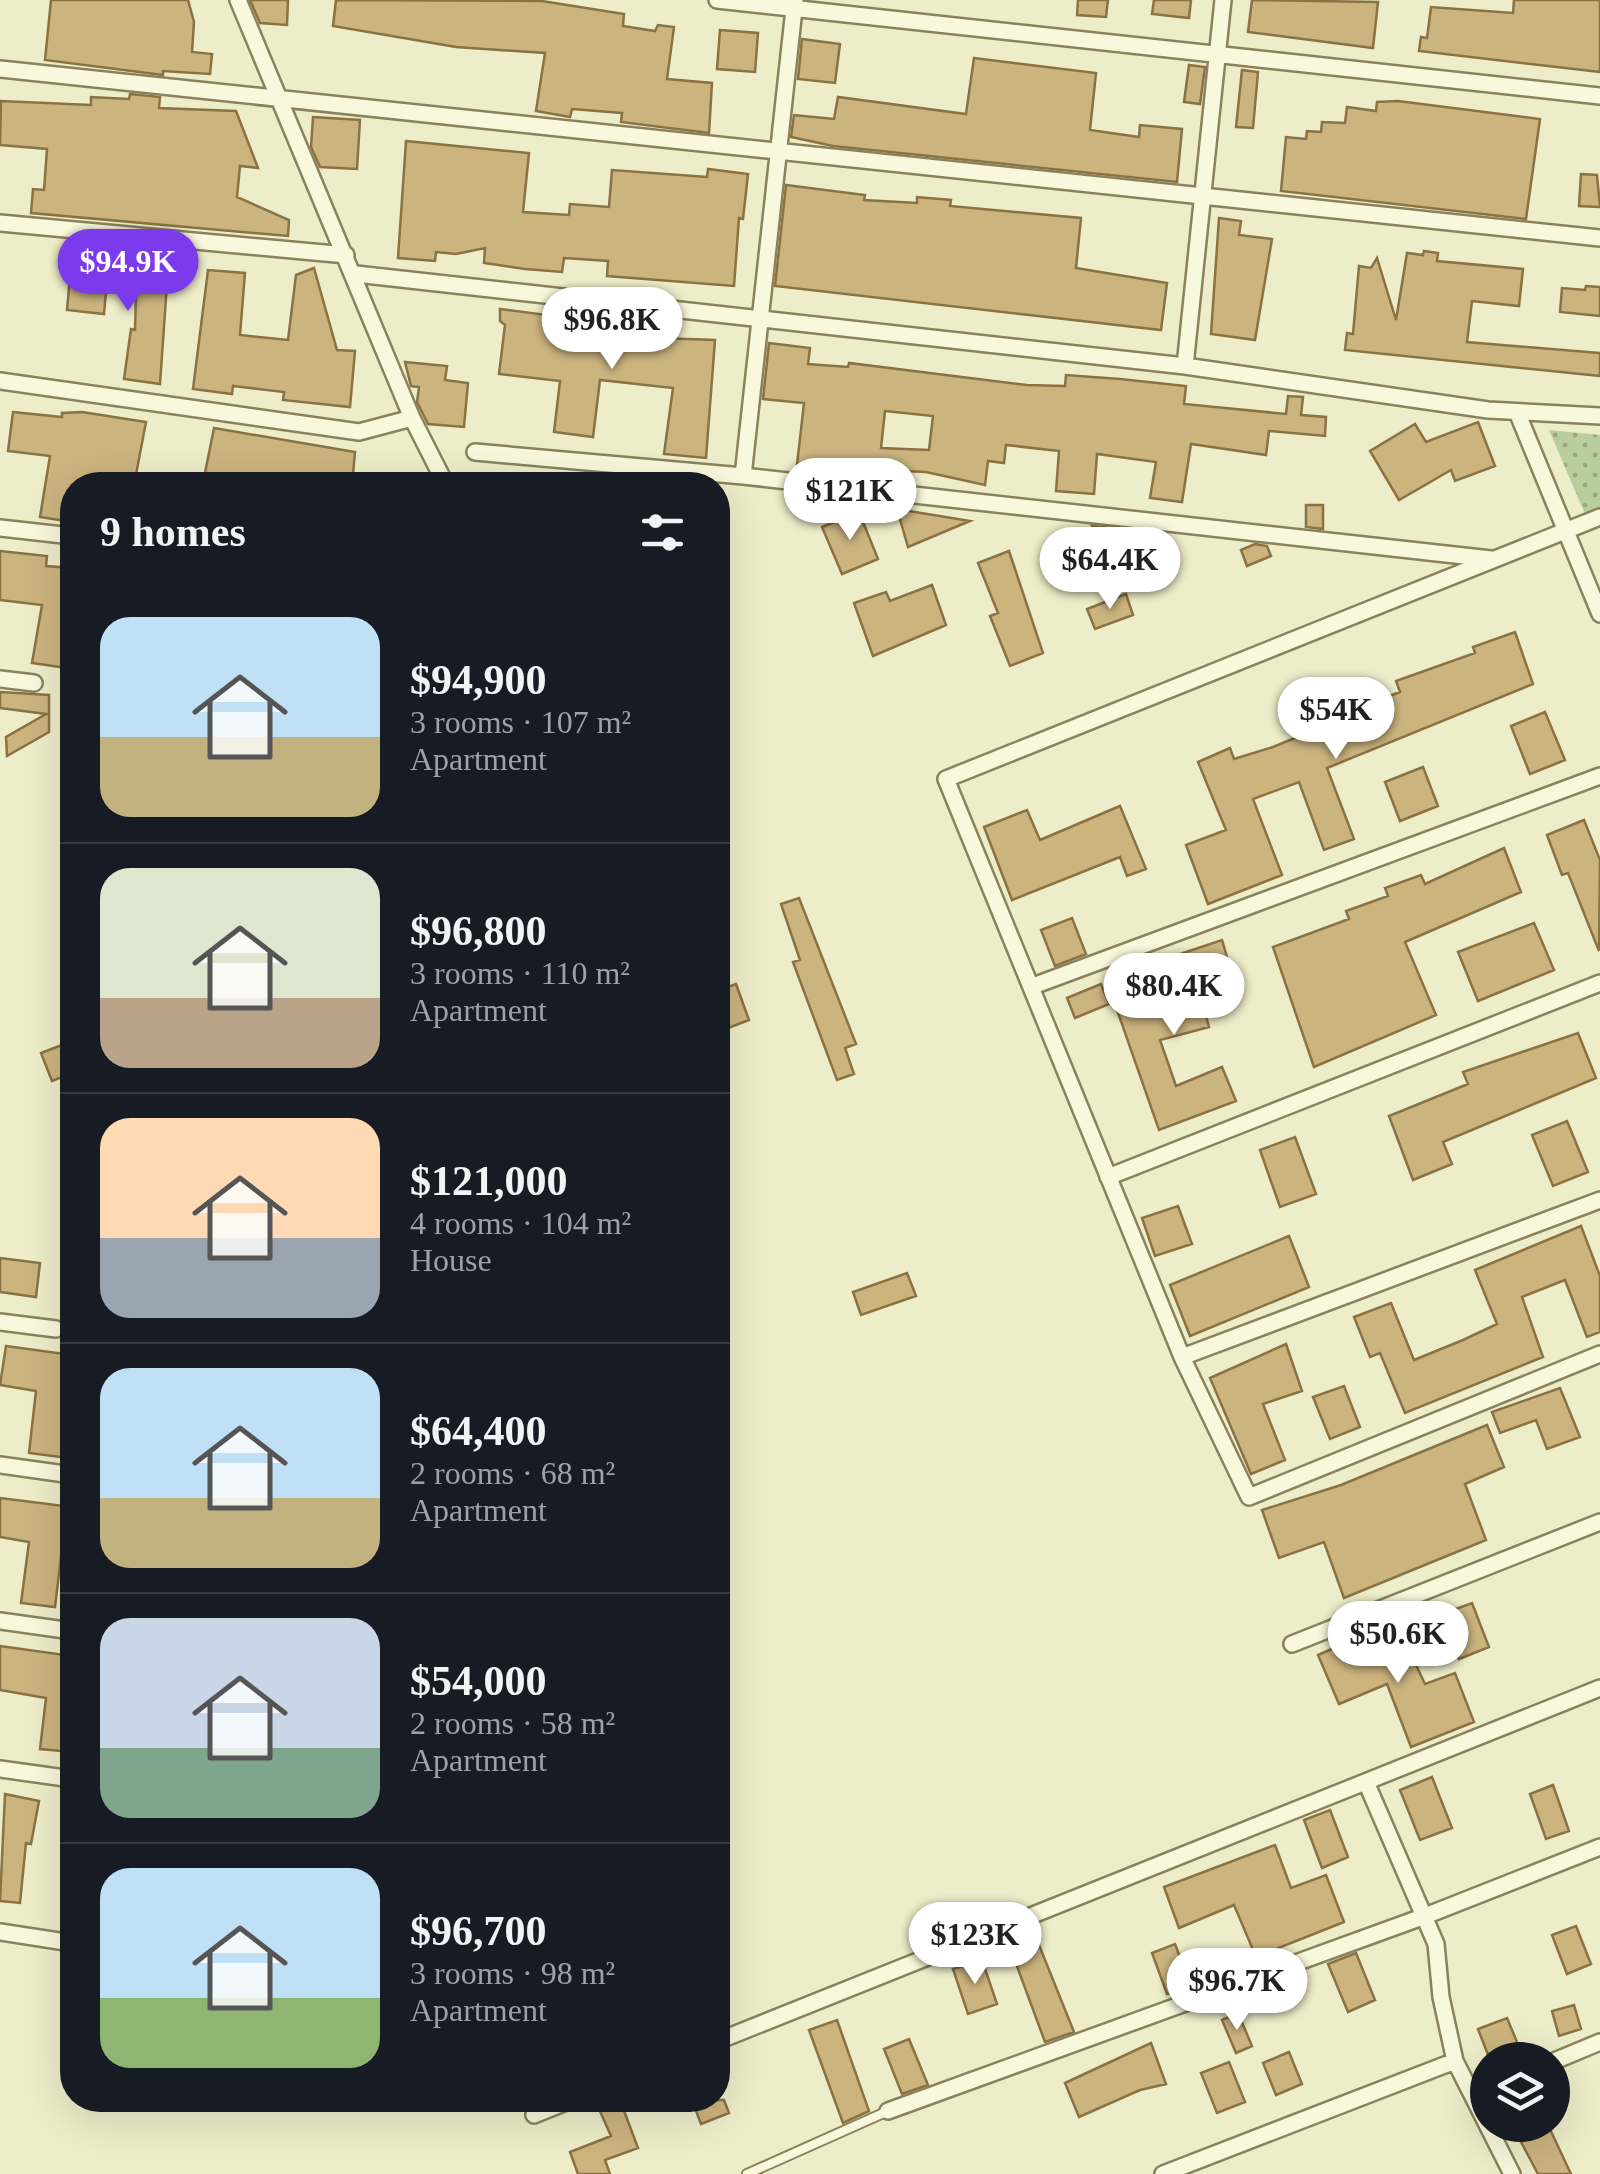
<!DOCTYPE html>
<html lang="en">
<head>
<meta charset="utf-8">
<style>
	:root { --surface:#171b24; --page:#242831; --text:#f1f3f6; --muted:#9ea1a6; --line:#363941; --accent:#7c3aed }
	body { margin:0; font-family:Georgia,serif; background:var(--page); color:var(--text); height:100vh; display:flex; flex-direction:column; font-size:38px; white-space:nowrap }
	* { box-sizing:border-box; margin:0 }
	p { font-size:32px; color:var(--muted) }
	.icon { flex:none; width:55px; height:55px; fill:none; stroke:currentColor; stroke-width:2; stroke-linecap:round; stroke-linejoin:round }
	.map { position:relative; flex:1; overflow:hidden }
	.details { position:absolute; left:60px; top:472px; width:670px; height:1640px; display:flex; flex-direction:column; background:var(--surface); border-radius:40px; box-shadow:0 10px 40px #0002 }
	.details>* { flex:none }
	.fabs { position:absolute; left:1470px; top:2042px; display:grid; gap:20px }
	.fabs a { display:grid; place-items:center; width:100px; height:100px; border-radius:50%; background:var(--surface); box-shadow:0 10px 40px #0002; font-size:50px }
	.price { position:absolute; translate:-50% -85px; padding:0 22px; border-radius:35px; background:#fff; color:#222; font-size:32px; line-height:65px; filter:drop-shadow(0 2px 5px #0008) }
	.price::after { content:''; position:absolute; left:50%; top:60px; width:30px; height:22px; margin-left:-15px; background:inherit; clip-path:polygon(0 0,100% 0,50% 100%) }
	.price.selected { background:var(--accent); color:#fff }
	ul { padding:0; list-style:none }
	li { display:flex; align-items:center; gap:30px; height:250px; padding:0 40px }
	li+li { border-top:2px solid var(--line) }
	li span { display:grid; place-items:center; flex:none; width:280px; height:200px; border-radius:30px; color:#555 }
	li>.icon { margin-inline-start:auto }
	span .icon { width:120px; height:120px; fill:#fffc; stroke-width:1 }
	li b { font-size:42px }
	h2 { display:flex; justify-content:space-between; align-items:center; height:120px; padding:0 40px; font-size:42px }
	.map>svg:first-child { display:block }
	.park { fill:url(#park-dots) }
	.building { fill:#ccb47f; stroke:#8a7243; stroke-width:2.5; fill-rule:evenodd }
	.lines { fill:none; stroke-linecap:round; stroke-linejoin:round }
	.service-casing { stroke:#8b825d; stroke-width:12 }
	.minor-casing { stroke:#8b825d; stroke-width:20 }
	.service { stroke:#f9f8dc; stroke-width:8 }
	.minor { stroke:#f9f8dc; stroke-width:15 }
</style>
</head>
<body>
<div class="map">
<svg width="1600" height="2174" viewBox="0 0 1600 2174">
	<defs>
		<pattern id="park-dots" width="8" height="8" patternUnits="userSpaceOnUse" patternTransform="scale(2.5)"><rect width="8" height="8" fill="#bacd9c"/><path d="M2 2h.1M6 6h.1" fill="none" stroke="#98a77f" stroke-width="1.8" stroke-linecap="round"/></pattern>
	</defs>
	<rect width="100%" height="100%" fill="#eeedc9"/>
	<path class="park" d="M1549,430l51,5v72l-15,7z"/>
	<path class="building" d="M51,0h137l6,22 -2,30 20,2 -2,20 -47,-3v4l-118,-15z
		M250,0h38l-1,25 -27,-2z
		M336,0l206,1 82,13 -1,12 32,5 3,-6 16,2 -7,52 45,4 -3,50 -88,-11 1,-9 -50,-4 -2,8 -34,-6 9,-58 -89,-6 -123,-21z
		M1078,0h30l-2,17 -29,-2z
		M1154,0h37l-2,18 -37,-4z
		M1252,0l126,2 -5,46 -125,-16z
		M1514,0h86v72l-181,-21 2,-14 6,1 4,-31 82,6z
		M720,30l38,3 -3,39 -38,-3z
		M802,39l38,5 -5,39 -37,-4z
		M974,58l122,15 -6,57 49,7 1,-12 42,4 -5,53 -344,-36 -42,-9 3,-22 40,4 4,-22 128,17z
		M1189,65l16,2 -5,37 -16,-2z
		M1242,70l16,2 -5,56 -17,-1z
		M130,94l30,3 -1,11 77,3 22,57 -18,-2 -3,31 52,23 -1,16 -257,-23 2,-24 11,1 3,-41 -47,-4 1,-44 90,4v-8l38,2z
		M1398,101l142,18 -14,100 -245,-28 5,-54 20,2 1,-8 14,1 1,-10 23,1 2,-16 29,4 1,-9z
		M313,117l47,3 -3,49 -37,-2 -9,-20z
		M406,141l123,12 -6,59 46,3 1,-11 39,3 3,-37 95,7 1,-8 40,5 -5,45 -4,-1 -5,68 -127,-10 1,-15 -44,-3 -2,14 -37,-3 -41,-6 1,-15 -29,6 -20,-2 -1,9 -37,-3z
		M1581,174l16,1 3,32 -21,-1z
		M786,185l79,10 -1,5 53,3v-6l34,3 -1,6 131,12 -5,50 91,15 -6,47 -386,-44z
		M1219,218l22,3 -2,14 33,4 -17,101 -44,-6z
		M1424,251l14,2 -1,8 86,8 -4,37 -47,-5 -5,41 133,11v23l-255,-26 2,-17 6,1 6,-68 12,2 6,-10 19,62 11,-67 16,2z
		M71,267l37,3v6l44,1v-9l16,1 -8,115 -36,-5 7,-50 4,1 1,-37 -30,-1 -2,22 -37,-4z
		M314,268l23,82 18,1 -5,56 -67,-7 1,-8 -51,-6 -1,8 -39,-5 15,-119 37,3 -5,62 48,5 8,-65z
		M1586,286l14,1v29l-40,-4 2,-24 23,2z
		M500,309l85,11 -1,8 48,5v4l83,3 -9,118 -42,-4 9,-66 -73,-8 -7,57 -39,-5 6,-51 -61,-7 6,-49 -5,-4z
		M769,343l41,5 -2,16 40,3 1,-4 178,22 38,1 1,-11 54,4 66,7 -2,18 102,10 2,-18 15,1 -2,18 25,2 -1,19 -56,-5 -3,24 -75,-11 -9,58 -32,-4 6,-36 -59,-8 -3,40 -38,-3 3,-40 -53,-6 -2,18 -16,-2 -3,24 -59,-13 -47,-2v4l-82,-9 7,-62 -41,-4zM885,411l48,5 -4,34 -48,-2z
		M405,362l42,4 -2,14 23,3 -4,44 -36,-3 -11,-22 2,-15 -8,-1z
		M13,412l49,5v-4l20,-1 64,10 -12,63h-62v37l-32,-5 10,-61 -42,-5z
		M1478,422l17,44 -40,15 -4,-11 -52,30 -29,-49 45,-27 11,18z
		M214,428l141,24 -3,33h-102l-46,-7z
		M1306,505h17v24l-17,-2z
		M897,509l73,12 -62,26z
		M859,512l19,47 -36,15 -20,-47z
		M1092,526l47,5 5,13 -36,13z
		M1255,544l12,2 4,10 -24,10 -6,-16z
		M0,551l47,5 -1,10 26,2v67l-5,33 -35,-5 10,-58 -42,-5z
		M1009,551l34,102 -33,13 -20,-50 8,-3 -20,-50z
		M932,585l14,40 -73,31 -19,-53 32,-11 4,9z
		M1126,594l7,21 -38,14 -8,-20z
		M1515,632l18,52 -206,84 27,71 -30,11 -25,-68 -46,17 29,76 -74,29 -22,-59 40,-15 -28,-68 32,-14 4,11 39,-12 46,-19 -5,-11 34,-14 3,8 49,-19 -4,-11 79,-28 -2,-6z
		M0,692l49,3v37l-42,24 -1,-19 40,-23 -46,-6z
		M1545,712l20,48 -35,14 -19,-48z
		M1423,767l15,39 -38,15 -15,-39z
		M1120,806l26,63 -19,7 -7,-19 -108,43 -28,-73 43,-17 13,30z
		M1584,820l16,40 -1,91 -31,-78 -6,2 -15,-40z
		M1504,848l17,44 -116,50 31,73 -122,52 -41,-120 76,-28 -3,-8 42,-15 -3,-8 36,-13 4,9z
		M799,898l57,146 -11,4 9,26 -17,6 -44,-118 7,-2 -19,-56z
		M1072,918l14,36 -31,12 -14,-36z
		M1534,923l20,47 -76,31 -20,-49z
		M1222,940l5,17 -34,11 16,59 -49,13 16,46 46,-19 14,34 -77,29 -43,-123 41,-15 -10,-27z
		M736,984l13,36 -31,12v-41z
		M1101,984l8,20 -34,14 -8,-20z
		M1578,1033l18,45 -153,64 9,22 -39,16 -24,-64 79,-32 -5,-12z
		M72,1041v32l-20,8 -11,-28z
		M1567,1121l21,51 -35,14 -21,-51z
		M1295,1137l21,57 -36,13 -20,-57z
		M1178,1206l14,38 -37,12 -13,-38z
		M1581,1226l19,50v56l-13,5 -22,-57 -43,17 21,60 -138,56 -25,-60 -10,4 -16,-40 37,-14 23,57 49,-20 34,-16 -22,-54z
		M1289,1236l20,51 -119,49 -20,-51z
		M0,1258l40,5 -4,34 -36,-5z
		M907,1273l9,23 -55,19 -8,-23z
		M1286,1344l16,47 -39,13 22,56 -34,14 -41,-96z
		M6,1346l66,9 -3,103 -40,-5 7,-62 -36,-6z
		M1344,1386l16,41 -30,12 -17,-42z
		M1560,1388l20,49 -33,12 -11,-29 -36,13 -8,-21z
		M1487,1425l17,42 -39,17 21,56 -142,58 -20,-56 -45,16 -17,-48 79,-25z
		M0,1498l72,9v42l-10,-1 -7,59 -34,-4 8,-61 -29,-5z
		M1472,1603l17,44 -30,12 -17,-45z
		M1398,1627l27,57 30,-11 19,49 -63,25 -24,-63 -48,20 -21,-49 32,-14 3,8z
		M0,1646l72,10v96l-32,-3 6,-51 -46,-8z
		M1432,1777l20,51 -32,12 -20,-50z
		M1553,1785l16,46 -23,8 -16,-45z
		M5,1794l34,7 -8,43 -5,-1 -6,60 -20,-2z
		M1330,1810l18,47 -26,11 -18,-48z
		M1275,1845l16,43 35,-13 18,47 -88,35 -22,-52 -55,23 -15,-41z
		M1576,1926l15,38 -24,10 -15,-39z
		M1037,1940l37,92 -29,10 -34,-92z
		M1175,1944l16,42 -24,8 -15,-41z
		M1356,1953l19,47 -27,12 -20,-48z
		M982,1960l15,44 -29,10 -15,-45z
		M1574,2005l7,24 -22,7 -7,-25z
		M1238,2013l14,33 -16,7 -14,-33z
		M1507,2018l15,36 -32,6 -12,-31z
		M837,2020l32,91 -26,12 -34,-93z
		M909,2039l19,46 -26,9 -18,-45z
		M1151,2043l15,41 -26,6 -61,27 -14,-34z
		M1289,2052l13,32 -26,11 -13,-32z
		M1229,2062l16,40 -28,11 -16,-40z
		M595,2100h25l18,48 -33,12 5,14h-32l-8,-22 41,-16z
		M692,2100h32l5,13 -28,11z
		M1512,2125h36l23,49h-33z"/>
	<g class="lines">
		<g class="service-casing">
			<path id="service" d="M747,2174l141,-63"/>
		</g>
		<g class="minor-casing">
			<path id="minor" d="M238,0l174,418 34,67
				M717,0l883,96
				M0,69l1600,169
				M0,223l346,32
				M356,274l829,92 303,44 112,6
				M1185,366l38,-366
				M0,381l359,51 53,-14
				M1517,412l83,202
				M475,452l268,24 748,83
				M743,476l52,-476
				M1600,517l-654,262 236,578 67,140 351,-143
				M0,528l72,8
				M0,679l34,4
				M1033,986l567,-210
				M1108,1177l492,-194
				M0,1322l56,7
				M1182,1357l418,-157
				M0,1465l72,10
				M0,1621l72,10
				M1292,1644l308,-122
				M0,1769l72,10
				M1366,1782l70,162 5,53 14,64 57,113
				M0,1932l72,11
				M718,2041l882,-353
				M1552,2062l48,-20
				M888,2111l537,-195 175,-69
				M534,2115l37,-15
				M1163,2174l292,-113"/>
		</g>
		<use href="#service" class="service"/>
		<use href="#minor" class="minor"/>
	</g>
</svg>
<div class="fabs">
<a><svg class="icon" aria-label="layers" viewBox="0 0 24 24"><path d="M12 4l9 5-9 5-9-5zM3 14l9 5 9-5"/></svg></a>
</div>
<b class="price selected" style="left:128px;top:314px">$94.9K</b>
<b class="price" style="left:612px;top:372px">$96.8K</b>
<b class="price" style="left:850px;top:543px">$121K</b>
<b class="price" style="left:1110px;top:612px">$64.4K</b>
<b class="price" style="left:1336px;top:762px">$54K</b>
<b class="price" style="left:1174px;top:1038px">$80.4K</b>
<b class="price" style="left:1398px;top:1686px">$50.6K</b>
<b class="price" style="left:975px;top:1987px">$123K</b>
<b class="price" style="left:1237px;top:2033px">$96.7K</b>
<section class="details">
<h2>9 homes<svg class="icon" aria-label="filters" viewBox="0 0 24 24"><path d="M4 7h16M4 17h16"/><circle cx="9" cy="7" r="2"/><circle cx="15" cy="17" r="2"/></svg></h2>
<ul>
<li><span style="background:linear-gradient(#bfe0f5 60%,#c2b280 0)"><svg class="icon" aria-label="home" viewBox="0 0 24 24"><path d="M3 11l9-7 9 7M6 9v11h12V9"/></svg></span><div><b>$94,900</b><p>3 rooms · 107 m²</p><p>Apartment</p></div></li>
<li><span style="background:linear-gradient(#dfe7d0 65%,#b9a48a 0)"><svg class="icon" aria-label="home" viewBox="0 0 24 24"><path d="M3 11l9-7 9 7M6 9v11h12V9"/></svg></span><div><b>$96,800</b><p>3 rooms · 110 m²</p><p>Apartment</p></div></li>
<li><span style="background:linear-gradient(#ffd9b3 60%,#9aa5b1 0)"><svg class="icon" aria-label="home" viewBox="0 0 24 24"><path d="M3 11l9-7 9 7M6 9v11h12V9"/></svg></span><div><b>$121,000</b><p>4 rooms · 104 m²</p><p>House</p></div></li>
<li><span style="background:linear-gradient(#bfe0f5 65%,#c2b280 0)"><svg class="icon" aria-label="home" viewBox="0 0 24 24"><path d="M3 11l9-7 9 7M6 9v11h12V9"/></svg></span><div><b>$64,400</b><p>2 rooms · 68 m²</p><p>Apartment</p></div></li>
<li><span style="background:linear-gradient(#c9d6e8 65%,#7fa58c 0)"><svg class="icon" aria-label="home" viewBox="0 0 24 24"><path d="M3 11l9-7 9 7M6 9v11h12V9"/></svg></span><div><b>$54,000</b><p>2 rooms · 58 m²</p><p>Apartment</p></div></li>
<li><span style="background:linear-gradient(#bfe0f5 65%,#8fb573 0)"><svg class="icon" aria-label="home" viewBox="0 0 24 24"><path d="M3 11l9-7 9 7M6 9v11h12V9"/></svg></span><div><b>$96,700</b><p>3 rooms · 98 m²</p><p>Apartment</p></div></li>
</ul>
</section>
</div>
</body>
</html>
